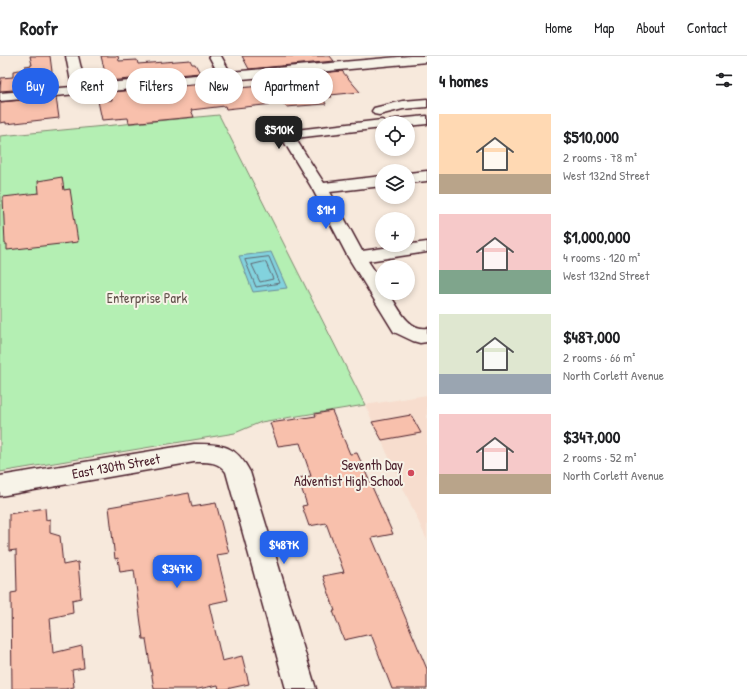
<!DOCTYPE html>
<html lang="en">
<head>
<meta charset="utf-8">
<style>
	:root { --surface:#fff; --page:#f6f6f6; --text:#202124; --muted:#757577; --line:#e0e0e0; --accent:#2563eb }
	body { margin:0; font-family:"Patrick Hand",sans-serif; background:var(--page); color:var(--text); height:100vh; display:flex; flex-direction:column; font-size:15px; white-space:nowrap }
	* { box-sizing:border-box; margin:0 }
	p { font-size:13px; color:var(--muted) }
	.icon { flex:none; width:22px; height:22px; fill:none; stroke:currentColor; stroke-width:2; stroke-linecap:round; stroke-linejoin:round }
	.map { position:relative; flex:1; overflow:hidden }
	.details { display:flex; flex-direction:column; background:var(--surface); width:320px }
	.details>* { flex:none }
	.top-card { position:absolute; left:12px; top:12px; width:355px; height:36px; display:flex; gap:8px }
	.fabs { position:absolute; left:375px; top:60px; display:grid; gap:8px }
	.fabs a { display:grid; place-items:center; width:40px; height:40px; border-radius:50%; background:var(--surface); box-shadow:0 2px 6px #0003; font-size:20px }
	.price { position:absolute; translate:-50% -34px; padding:0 9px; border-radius:8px; background:var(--accent); color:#fff; font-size:13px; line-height:26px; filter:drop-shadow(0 1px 2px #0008) }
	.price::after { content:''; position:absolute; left:50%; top:24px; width:12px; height:9px; margin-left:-6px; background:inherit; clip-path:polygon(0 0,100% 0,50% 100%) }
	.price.selected { background:#222; color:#fff }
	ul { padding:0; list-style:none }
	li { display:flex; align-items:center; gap:12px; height:100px; padding:0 12px }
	li span { display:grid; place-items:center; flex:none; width:112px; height:80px; border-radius:0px; color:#555 }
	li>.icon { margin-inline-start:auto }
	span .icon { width:48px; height:48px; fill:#fffc; stroke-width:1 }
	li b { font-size:17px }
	h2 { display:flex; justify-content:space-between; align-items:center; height:48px; padding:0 12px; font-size:17px }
	.chip { padding:0 14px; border-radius:18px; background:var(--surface); box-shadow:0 2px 6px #0003; font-size:14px; line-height:36px }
	.chip.selected { background:var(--accent); color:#fff }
	header { display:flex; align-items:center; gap:24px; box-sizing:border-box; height:56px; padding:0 20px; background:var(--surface); border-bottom:1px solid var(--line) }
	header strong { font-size:19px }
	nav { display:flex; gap:22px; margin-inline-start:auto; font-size:14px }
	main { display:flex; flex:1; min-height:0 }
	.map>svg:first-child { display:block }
	.built { fill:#f7ddce }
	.green { fill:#b4efb3; stroke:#7f876f }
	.water { fill:#82d2dd; stroke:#6c8a96 }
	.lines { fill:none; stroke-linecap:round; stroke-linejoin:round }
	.shore { stroke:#606772; stroke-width:1 }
	.building { fill:#f8c0ac; stroke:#4a1f2b }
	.minor-casing { stroke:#4a1f2b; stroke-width:3 }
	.minor { fill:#f7f3e8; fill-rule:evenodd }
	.poi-dot { fill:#d1495b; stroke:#f7f3e8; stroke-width:1.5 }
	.labels { text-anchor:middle; stroke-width:4; stroke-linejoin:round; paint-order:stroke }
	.park-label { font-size:14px; fill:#64534d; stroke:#f7f3e8 }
	.poi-label { font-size:14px; fill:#4a1f2b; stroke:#f7f3e8; text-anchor:end }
	.street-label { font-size:14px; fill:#4a1f2b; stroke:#f7f3e8 }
</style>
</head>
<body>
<header>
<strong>Roofr</strong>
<nav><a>Home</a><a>Map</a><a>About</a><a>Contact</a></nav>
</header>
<main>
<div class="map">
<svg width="427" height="633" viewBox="0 0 427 633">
	<rect width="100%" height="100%" fill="#f7e9dc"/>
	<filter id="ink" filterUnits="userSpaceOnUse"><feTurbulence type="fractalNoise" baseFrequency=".025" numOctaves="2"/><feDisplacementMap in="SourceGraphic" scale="8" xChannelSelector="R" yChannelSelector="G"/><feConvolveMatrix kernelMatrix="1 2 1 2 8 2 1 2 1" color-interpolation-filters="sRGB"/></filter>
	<g filter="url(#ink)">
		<path class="built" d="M427,339v145l-62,-135z"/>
		<path class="green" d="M219,59l146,290 -104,17 -26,11 -235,39v-336z"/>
		<path class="water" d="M271,196l16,36 -34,4 -14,-36z"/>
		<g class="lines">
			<path class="shore" d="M269,201l11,26 -24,4 -11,-27z
				M264,206l2,1 7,16 -13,3 -8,-17z"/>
		</g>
		<path class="building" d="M30,0h20l4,31 -54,4 1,-13 12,-1v-6l13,-2 -1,-3 7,-1z
			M101,0h17l1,5 18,-1 1,4 52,-4 2,4h3l5,9 -93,8z
			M242,0h88l4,5 -85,8z
			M342,15l18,21 -30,3 2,2 -9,1 3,6 -40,3 -3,-4 -57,6 -1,-3 -34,4 3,7 -65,6 -1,-5 -26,2 -4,-19 14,-1 -2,-8 95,-8 4,7 51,-5 -4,-7z
			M56,41l3,21 -53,6v-2l-6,1v-21z
			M62,121l2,13 6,-1 8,53 -71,8v-6h-2l-2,-47 36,-4 -1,-12z
			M332,355l18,43 7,-1 36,81 -21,4 55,131v20h-35l-21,-55 -27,6 -11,-29h2l-12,-35 21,-4 -18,-49 -17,3 -7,-20 5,-1 -9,-27 13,-2 -11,-33 -22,3 -8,-23 46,-7 -1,-2z
			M411,359l10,18 -39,7 -10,-18z
			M189,437l3,14 24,-4 13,50 -12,2 11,45 -19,4 13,57 20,-5 7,28 -23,5h-7l-1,-4 -20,4h-44l-8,-50h-3l-9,-69 -14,2 -2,-14 -3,1 -6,-52z
			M45,452l1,12 4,-1v14l10,3 3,29 15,-3 3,36 -9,2 1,13 -23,5 3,35 29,-7 2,22 -12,2 2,17 -9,2h-53l-1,-96 6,-1 -1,-42 -7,1v-37z"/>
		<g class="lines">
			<g class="minor-casing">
				<path id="minor" d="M66,0h12l7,29 133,-12 -9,-17h12l9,16 180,-16h17v6l-427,39v-8l72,-6z
					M427,43v8l-24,2 -24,6 -5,-1 -2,-3 2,-3 29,-7z
					M427,60v8l-19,2v-3h-19l2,-3 5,-1z
					M382,64l6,3h-6v5l-87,10 29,45 58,-7v10l-52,6 32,59 65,-9v10l-59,9 14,21v11h7c9,14 19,38 38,35v14l-7,1 -7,-2 -19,-9 -46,-75 -36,-69 -32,-53 2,-3 5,-1z
					M427,115v10l-19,2v-10z
					M194,388c29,0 42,1 56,28l66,217h-30l-60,-217c-8,-11 -19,-10 -32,-10l-194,34v-20z"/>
			</g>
			<use href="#minor" class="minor"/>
		</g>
	</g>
	<circle class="poi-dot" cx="411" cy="417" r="4"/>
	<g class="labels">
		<g class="park-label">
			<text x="147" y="247">Enterprise Park</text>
		</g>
		<g class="poi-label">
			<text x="403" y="414">Seventh Day<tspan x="403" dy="16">Adventist High School</tspan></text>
		</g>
		<g class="street-label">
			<text transform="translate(116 410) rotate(-10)" y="5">East 130th Street</text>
		</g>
	</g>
</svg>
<div class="fabs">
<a><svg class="icon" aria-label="locate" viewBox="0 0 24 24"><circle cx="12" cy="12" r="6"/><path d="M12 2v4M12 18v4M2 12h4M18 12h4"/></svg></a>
<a><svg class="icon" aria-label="layers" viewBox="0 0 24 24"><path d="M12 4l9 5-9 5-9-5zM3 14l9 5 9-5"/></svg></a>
<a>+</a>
<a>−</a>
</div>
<b class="price selected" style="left:279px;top:94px">$510K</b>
<b class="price" style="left:326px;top:174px">$1M</b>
<b class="price" style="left:284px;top:509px">$487K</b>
<b class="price" style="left:177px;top:533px">$347K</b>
<div class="top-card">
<a class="chip selected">Buy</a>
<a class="chip">Rent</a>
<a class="chip">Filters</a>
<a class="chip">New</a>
<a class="chip">Apartment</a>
</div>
</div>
<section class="details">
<h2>4 homes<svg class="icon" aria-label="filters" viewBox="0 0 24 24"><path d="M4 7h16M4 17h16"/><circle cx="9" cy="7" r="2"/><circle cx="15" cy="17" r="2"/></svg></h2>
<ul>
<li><span style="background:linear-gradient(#ffd9b3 75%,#b9a48a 0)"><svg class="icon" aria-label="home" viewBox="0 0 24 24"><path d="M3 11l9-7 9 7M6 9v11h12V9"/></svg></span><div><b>$510,000</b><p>2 rooms · 78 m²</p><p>West 132nd Street</p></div></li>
<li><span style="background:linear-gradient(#f6c9c9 70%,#7fa58c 0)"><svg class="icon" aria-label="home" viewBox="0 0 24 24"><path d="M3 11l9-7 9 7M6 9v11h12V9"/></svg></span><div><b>$1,000,000</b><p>4 rooms · 120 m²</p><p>West 132nd Street</p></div></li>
<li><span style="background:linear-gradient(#dfe7d0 75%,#9aa5b1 0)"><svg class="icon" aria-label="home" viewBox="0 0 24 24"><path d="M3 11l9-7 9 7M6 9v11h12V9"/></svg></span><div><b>$487,000</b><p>2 rooms · 66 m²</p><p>North Corlett Avenue</p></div></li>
<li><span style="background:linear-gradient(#f6c9c9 75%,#b9a48a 0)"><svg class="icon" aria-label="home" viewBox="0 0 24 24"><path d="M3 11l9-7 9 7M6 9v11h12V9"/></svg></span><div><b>$347,000</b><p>2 rooms · 52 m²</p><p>North Corlett Avenue</p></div></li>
</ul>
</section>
</main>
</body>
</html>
